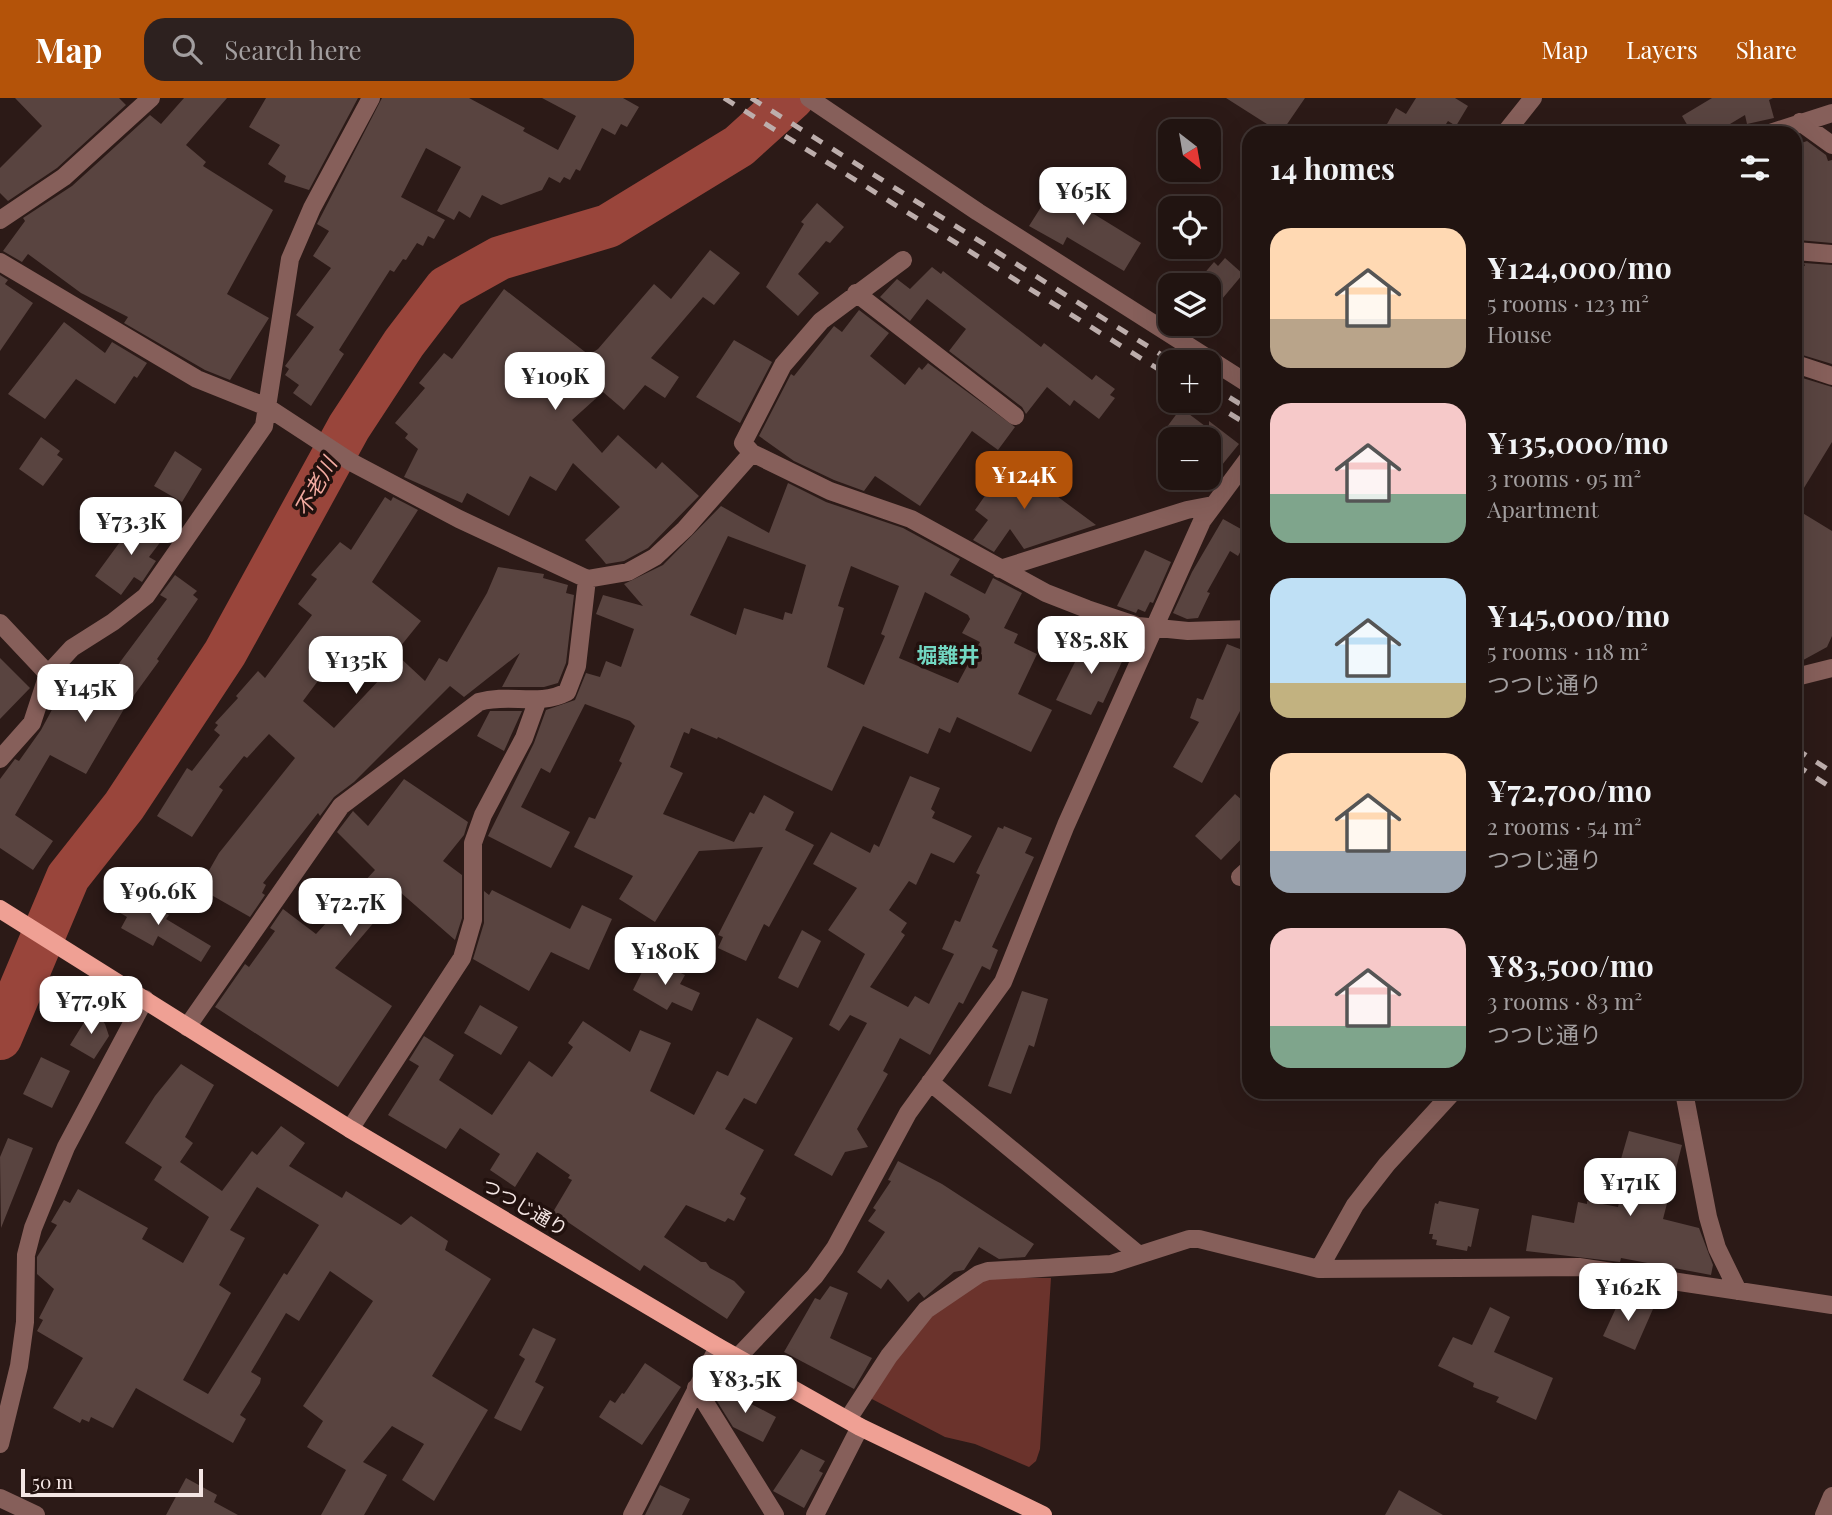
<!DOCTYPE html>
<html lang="en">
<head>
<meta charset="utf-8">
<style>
	:root { --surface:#211411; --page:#2d211f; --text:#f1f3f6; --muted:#a29e9f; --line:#3e3331; --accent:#b45309 }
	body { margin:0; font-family:"Playfair Display","Noto Sans JP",serif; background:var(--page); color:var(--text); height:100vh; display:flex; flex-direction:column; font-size:26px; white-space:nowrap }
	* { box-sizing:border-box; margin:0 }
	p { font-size:23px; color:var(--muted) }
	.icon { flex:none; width:38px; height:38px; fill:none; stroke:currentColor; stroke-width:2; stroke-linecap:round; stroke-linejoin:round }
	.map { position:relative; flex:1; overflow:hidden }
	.panel { position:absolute; left:1242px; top:28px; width:560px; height:973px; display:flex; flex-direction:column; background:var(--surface); border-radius:21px; box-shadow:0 7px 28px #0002,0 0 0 2px var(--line) }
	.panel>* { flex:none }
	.needle { width:46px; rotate:149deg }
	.buttons { position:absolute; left:1158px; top:21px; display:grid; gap:14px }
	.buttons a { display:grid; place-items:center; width:63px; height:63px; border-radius:14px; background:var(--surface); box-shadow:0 7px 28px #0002,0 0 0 2px var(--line); font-size:35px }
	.scale { position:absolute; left:21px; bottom:18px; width:182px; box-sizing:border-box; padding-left:7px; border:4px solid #f4e6e4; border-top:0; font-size:19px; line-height:24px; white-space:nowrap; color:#f4e6e4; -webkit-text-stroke:5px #22110e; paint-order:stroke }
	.price { position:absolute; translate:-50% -60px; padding:0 16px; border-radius:14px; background:#fff; color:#222; font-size:23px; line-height:46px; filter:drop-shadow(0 2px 4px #0008) }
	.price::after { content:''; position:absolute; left:50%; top:42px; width:21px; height:16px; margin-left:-10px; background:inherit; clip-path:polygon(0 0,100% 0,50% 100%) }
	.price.on { background:var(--accent); color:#fff }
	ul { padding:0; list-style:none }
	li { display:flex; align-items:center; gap:21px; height:175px; padding:0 28px }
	li span { display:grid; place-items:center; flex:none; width:196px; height:140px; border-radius:21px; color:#555 }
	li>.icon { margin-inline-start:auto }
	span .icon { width:84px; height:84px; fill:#fffc; stroke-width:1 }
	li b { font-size:30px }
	h2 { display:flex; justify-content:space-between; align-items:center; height:84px; padding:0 28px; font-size:30px }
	header { display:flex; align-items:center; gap:42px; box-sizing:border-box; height:98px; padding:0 35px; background:var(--accent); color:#fff }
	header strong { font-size:33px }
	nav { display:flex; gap:38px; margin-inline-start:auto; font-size:24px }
	.search { width:490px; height:63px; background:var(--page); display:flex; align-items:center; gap:18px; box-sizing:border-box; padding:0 24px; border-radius:21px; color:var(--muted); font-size:26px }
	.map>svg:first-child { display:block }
	.green { fill:#6b332c }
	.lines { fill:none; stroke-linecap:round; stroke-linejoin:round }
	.river { stroke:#99453b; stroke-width:44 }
	.building { fill:#594440; fill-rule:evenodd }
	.minor { stroke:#865f5a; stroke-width:18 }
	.major { stroke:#efa094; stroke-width:18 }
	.rail { stroke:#bdaeac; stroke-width:5; stroke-dasharray:12 12; stroke-linecap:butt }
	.labels { text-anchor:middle; stroke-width:7; stroke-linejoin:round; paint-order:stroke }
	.street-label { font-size:19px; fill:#f4e6e4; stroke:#22110e }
	.water-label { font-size:21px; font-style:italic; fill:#f2aaa0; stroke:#22110e }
	.neighbourhood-label { font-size:21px; font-weight:bold; fill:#72d7c2; stroke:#22110e }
</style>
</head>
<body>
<header>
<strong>Map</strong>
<div class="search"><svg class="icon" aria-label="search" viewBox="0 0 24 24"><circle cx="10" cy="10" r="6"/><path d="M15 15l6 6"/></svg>Search here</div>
<nav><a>Map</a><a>Layers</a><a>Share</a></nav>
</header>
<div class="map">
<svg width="1832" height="1417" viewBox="0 0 1832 1417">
	<rect width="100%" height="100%" fill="#2c1a17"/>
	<path class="green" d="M991,1179l60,1 -11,171 -4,12 -7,6 -54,-23 -30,-7 -75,-39 60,-86 42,-28z"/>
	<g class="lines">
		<path class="river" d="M0,940l68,-161 56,-71 101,-153 124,-226 55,-84 42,-55 54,-30 108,-32 131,-80 53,-48"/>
	</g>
	<path class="building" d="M15,0h104l7,7 -69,63 -49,33 -8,-8v-25l42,-42z
		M184,0h43l-41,47 20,17 -3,4 70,44 -46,84 42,24 -39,62 -25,-10 -81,-47 4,-6 -47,-24 -53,-39 -6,8 -19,-11 22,-30 -2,-3 49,-32 78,-71 11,9z
		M266,0h92l-49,92 -25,-8 2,-6 -18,-12 12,-19 -31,-18z
		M382,0h87l56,30 -2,3 35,19 18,-34 -34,-18h81l16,9 -12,20 -6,-3 -6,11 -13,-7 -22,43 -4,-2 -6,11 -6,-3 -4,6 -11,-6 -7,13 -41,15 -19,-10 -12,23 -11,-7 -5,9 -17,-9 24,-44 -35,-19 -25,49 44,23 -11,19 -6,-3 -5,10 -6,-3 -11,17 -3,-1 -9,13 -4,-2 -51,80 5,4 -33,52 -18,-13 6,-8 -14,-10 4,-6 -4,-3 29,-39 -18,-12 35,-47 -18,-12 16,-25 -12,-7z
		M1226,0h79l-24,35z
		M1416,0h39l13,8 -12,20 -8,-5 -8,12h-58l14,-25 10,6z
		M1712,0h61l-4,2 5,18 -27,6 -2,-9 -30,18h-23l-10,-17z
		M1807,43l19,14 2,6 4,-1v83l-34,-3 -2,-9v-86z
		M1057,84l30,18 5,6 -3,5 52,32 -17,28 -57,-34 -4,8 -34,-19z
		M817,105l27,24 -14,16 -4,-2 -28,33 21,19 -21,23 -32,-29 38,-63 -3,-2z
		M710,152l30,23 -26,32 -11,-8 -52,61 28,19 -14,21 -20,-13 -21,25 -21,-18 -31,28 30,33 16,-18 38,34 6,-7 37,34 -51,52 -24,13 -18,3 -4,-5 -17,-19 35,-33 -47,-44 -17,28 -26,-15 -21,40 -42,-23 -5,10 -58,-26 14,-28 -13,-11 3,-4 -13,-11 30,-35 -6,-5 25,-30 8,6 52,-70 85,66 9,-6 56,-65 17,15z
		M1225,160l18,16 -21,25 -6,-4 -2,3 -5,-4v-9l-13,-2 18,-21 4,4z
		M1804,165l28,2v99l-36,-11v-89l9,2z
		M932,169l9,7 2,-3 98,76 3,-4 48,37 4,-5 19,14 -5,6 5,3 -16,21 -25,-19 -4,6 -23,-19 -21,27 -4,-7 -73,-56 17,-22 -39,-30 -17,22 -30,-24 17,-18 13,10z
		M0,177l8,5 -3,4 28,19 -33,48z
		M859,212l30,23 -19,23 35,29 14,-18 3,3 6,-7 87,64 -17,23 -26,-19 -52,75 -45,-30 -11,15 -30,-11 -40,-19 -35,-25 32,-62 3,2 40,-50 8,6z
		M64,224l41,31 7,-11 35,21 -10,15 -3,-2 -19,28 -39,-25 -31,40 -37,-25z
		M734,242l38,22 -32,61 -44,-26z
		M1796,278l36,11v55l-36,59z
		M1181,310l28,21v-8l30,23 -30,37v-42h-51z
		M41,339l19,14 -3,4 6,4 -20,27 -24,-17z
		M175,353l27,18 -20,33 -28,-16z
		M1005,361l45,32 46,34 -72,24 -14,-20 -16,23 -21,-12 15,-20 -13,-10 14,-20 -5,-3z
		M788,385l38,19 77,26 57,31 -10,16 35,19 8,-16 29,15 -18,35 14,6 -4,9 23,11 -19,40 34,16 -21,42 -74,-35 -7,16 -11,-5 -11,26 -65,-28 -31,65 -114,-54 -1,2 -26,-11 -2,6 -5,-2 -14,35 13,6 -20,41 71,28 16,-30 4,2 10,-19 30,17 -9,18 29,15 -45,82 -5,-3 -18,37 -28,-13 5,-11 -5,-2 45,-88 -64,4 -44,71 -36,-23 14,-23 -59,-29 15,-30 6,2 27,-56 -3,-2 16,-35 -5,-5 -45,-17 -35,69 -9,-5 -20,39 49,25 -19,36 -63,-32 46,-93 12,-33 29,-10 11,-27 14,4 6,-16 15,6 13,-38 -38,-15 7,-19 40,11 -19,-22 39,-19 58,-59 48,27zM728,438l78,29 -14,49 -7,-2 -2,8 -39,-12 -8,27 -46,-20zM851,468l48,20 -18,48 4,2 -21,49 -37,-18 17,-59 -6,-2zM925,494l43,23 2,4 -8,14 18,9 -22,41 -59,-25z
		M385,399l6,4 2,-4 25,13 -46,72 49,39 -26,32 30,28 14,-23 8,4 40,-69 11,-26 46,7 -1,4 25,7 -2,8 8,2 -8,68 -8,20 -14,4h-42l18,-34 -56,44 -14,-11 -96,96 -20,15 -14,19 -2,-3 -55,70 3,2 -4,8 3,2 -15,22 -51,-29 20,-35 76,-95 -26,-24 -22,24 -3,-2 -25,31 4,3 -31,47 -35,-21 30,-48 5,3 28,-36 -6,-5 4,-5 -3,-2 23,-25 -2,-2 22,-25 7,7 47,-63 -14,-11 19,-25 -6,-4 29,-33 11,8zM344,548l37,32 -47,50 -31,-27z
		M1796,411l36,22v105l-5,11 -31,17z
		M139,418l26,20 -16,21 7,4 -14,21 -8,-5 -13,18 -26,-19z
		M1223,421l27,15 -12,22 -8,-5 -23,41 3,1 -12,25 -11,1 -14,-6 19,-41z
		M1145,452l26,12 -18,41 -3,-1 -5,10 -7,-3 -2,4 -19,-7z
		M175,477l22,16 -4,4 5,4 -41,60 2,2 -35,48 -38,65 -36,-19 -35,60 38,26 -20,29 -33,-22v-69l15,-20 4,2 22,-31 27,-50 23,21 76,-102 -7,-4z
		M1088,538l38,17 -23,50 -5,-2 -7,14 -35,-15z
		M1227,546l23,9v66l-10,-8 -38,72 -29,-16 26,-45 -9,-4 7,-20 6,2z
		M0,560l30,30 -30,31z
		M490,613h32l-18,40 -27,-15z
		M910,678l30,12 -9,21 4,3 -3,6 40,18 -18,27 -23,-10 -15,32 -7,-4 -20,29 18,13 -6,9 4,3 -35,52 38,20 7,-11 14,8 25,-50 -12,-5 13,-29 5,2 20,-47 -4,-2 22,-46 5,2 1,-3 28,12 -7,15 9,4 -42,90 6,3 -8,20 -8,-4 -19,38 -4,-2 -29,53 -30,-17 -17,33 5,3 -31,55 11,18 -23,5 -13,24 -38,-21 73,-132 -17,-8 -11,16 -10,-6 36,-71 -37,-24 29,-42 -44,-24 18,-32 39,21 4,-9 5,3z
		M404,681l64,43 -4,13 -21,26 19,14v43l-7,22 -55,-48 -65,76 57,38 -54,81 -123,-80 30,-43 4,3 26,-36 -5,-3 13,-19 33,25 59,-64 -38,-38 16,-21 15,15z
		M1235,696l15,13v23l-29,30 -26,-24z
		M492,792l78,39 12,-24 30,14 -23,51 -38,-18 -22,39 -56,-32 11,-36v-32l5,4z
		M120,797l15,8 4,-5 30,17 -3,4 45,27 -10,16 -43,-26 -5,10 -32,-18 6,-11 -15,-9z
		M802,832l19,11 -23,47 -20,-10z
		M649,860l36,17 -5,9 20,9 -8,18 -20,-9 -5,8 -34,-20z
		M1022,893l26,8 -14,48 -5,-2 -18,49 -23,-8z
		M480,907l38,22 -17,28 -37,-22z
		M93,910l12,16 4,12 -15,23 -24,-14z
		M757,920l36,20 -37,66 -12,-6 -19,31 39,21 -24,44 6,4 -12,23 -6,-3 -3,4 -39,-17 -22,32 37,25h5l4,6 24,13 11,11 -18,27 -83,-54 -4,6 -87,-59 19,-32 -4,-2 2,-3 -33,-23 -22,35 -25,-17 10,-16 -40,-26 -14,21 -58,-34 31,-49 -10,-6 15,-24 30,19 -15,25 53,35 37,-54 23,16 21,-30 -5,-4 15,-22 47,31 10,-22 31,13 -21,48 44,24 23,-44 11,5z
		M41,959l29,14 -18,37 -29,-14z
		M181,966l33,21 -29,52 8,6 -13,19 42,29 30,-40 5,4 24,-29 24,17 -16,23 53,32 4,-7 55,34 10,-9 37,25 -3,9 46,29 -59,97 56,34 -54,91 -32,-21 22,-36 -32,-18 -29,36 24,13 -23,40h-43l25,-45 -39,-23 16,-26 -20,-15 70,-105 -43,-30 -31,50 -13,-8 -35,59 10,6 -1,5 -20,32 6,4 -13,24 -97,-55 -23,40 -22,-11 -2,5 -7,-3 -2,4 -27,-15 30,-50 -46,-27 6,-11 -4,-2 15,-29 -17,-15v-17l20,-32 -6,-3 13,-22 6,3 8,-14 70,39 -6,11 41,24 26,-46 -55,-37 8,-13 -37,-24 30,-47zM257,1089l62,38 -32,50 -3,-2 -76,121 -25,-14 48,-87 -12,-8 26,-47 -15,-8z
		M1629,1033l53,14 -19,74 36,9 14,37 -2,10 -90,-17 -1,4 -94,-11 6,-36 42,8 4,-21 9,2v-3l31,6 11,-45 -8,-3z
		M8,1040l25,10 -32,80 -1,-71z
		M898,1063l44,23 92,60 -9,13 -26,2 -20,-12 -15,23 -10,2 -30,26 -5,-6 -11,10 -20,-23 -7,10 -24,-17 28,-40 -17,-11 8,-11 -3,-2 18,-27 -3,-1z
		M1439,1103l40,8 -8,38 -3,-1 -1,5 -31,-6 1,-5 -5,-1 1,-5h-4l6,-31 3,1z
		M830,1188l18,7 -18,45 42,20 -18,31 -70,-37 31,-54 5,2z
		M1622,1197l31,14 -18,41 -32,-14z
		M1490,1209l20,10 -16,35 59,26 -17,42 -40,-18 3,-5 -26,-10 1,-4 -36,-17 15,-29 19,8z
		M533,1230l23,11 -21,43 9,5 -23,44 -27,-13 31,-59 -6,-4z
		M645,1265l36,24 -39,58 -43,-28 11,-17 5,3 7,-10 2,1z
		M721,1290l55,29 -13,25 -30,-15 -18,-29z
		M801,1351l24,12 -6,10 4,2 -19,35 -31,-17z
		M186,1380l31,17 -3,7 24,13h-72z
		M660,1387l30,14 -8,16h-37z
		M1399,1392l44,25h-58z"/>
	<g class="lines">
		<path class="minor" d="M809,0l169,114 272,173
			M1800,24l32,23
			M1505,35l28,-35
			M1770,35l62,-20
			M0,122l64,-43 87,-79
			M1796,153l36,3
			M0,164l197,117 70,28 84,55 108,57 128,60 41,-7 27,-15 30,-28 67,-76 78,38 81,28 135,74 41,16 51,17 50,5 62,-2
			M856,195l159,123
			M1796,266l36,12
			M752,355l-9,-10 40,-78 38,-44 82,-61
			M1000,471l187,-59 26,-5
			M0,525l48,51
			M1796,579l36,-9
			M0,661l32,-36 16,-49 24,-26 41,-26 33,-26 118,-170 26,-167 22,-51 59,-110
			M1240,779l10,-9
			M187,929l154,-221 138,-104c31,-9 59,5 88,-10l10,-26 10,-87
			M930,984l209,173
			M1684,994l24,125 9,31 21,43
			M350,1031l112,-171 11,-38v-77l10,-28 41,-77 13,-36
			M1319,1171l36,-64 32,-41 66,-72
			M737,1260l78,-82 20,-28 73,-135 95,-131 63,-157 136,-304 48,-65
			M696,1290l79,127
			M848,1321l41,-63 37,-46 53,-36 9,-3 123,-7 78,-25h10l120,30 260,-2 253,38
			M0,1346l19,-78 6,-44 1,-67 7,-27 33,-81 79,-148
			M0,1400l36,17
			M632,1417l86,-168
			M815,1417l45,-88
			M1824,1417l8,-19"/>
		<path class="major" d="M0,811l350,220 368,218 142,80 183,88"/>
		<path class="rail" d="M724,0l447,279
			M751,0l422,264
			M1209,287l41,25
			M1209,303l41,25
			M1796,651l36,23
			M1796,667l36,23"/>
	</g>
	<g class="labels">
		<g class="street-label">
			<text transform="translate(525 1109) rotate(30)" y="7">つつじ通り</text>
		</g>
		<g class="water-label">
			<text transform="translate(316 389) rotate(-61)" y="7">不老川</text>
		</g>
		<g class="neighbourhood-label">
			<text x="948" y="565">堀難井</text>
		</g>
	</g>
</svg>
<div class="buttons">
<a><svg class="needle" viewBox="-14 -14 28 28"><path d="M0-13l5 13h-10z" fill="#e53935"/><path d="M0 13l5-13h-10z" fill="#a29e9f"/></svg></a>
<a><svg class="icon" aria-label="locate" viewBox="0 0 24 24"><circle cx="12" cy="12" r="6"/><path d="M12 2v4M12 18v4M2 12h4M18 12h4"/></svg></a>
<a><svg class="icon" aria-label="layers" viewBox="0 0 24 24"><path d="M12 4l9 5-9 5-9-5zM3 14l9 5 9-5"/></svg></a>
<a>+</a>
<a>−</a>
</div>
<div class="scale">50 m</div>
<b class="price" style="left:1083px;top:129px">¥65K</b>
<b class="price" style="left:555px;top:314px">¥109K</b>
<b class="price on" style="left:1024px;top:413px">¥124K</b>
<b class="price" style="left:131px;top:459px">¥73.3K</b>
<b class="price" style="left:1091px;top:578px">¥85.8K</b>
<b class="price" style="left:356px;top:598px">¥135K</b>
<b class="price" style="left:85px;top:626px">¥145K</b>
<b class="price" style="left:158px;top:829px">¥96.6K</b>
<b class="price" style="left:350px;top:840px">¥72.7K</b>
<b class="price" style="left:665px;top:889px">¥180K</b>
<b class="price" style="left:91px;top:938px">¥77.9K</b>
<b class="price" style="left:1630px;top:1120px">¥171K</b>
<b class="price" style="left:1628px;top:1225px">¥162K</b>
<b class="price" style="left:745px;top:1317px">¥83.5K</b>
<section class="panel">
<h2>14 homes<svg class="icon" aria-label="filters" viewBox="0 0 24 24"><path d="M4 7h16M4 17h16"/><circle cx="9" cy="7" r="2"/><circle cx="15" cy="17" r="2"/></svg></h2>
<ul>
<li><span style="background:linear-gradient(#ffd9b3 65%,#b9a48a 0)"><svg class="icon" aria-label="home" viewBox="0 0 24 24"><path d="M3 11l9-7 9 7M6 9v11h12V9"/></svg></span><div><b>¥124,000/mo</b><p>5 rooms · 123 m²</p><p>House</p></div></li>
<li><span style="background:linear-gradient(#f6c9c9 65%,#7fa58c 0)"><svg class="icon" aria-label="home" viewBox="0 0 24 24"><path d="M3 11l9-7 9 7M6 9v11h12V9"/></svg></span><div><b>¥135,000/mo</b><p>3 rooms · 95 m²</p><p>Apartment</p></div></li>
<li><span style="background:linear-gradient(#bfe0f5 75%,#c2b280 0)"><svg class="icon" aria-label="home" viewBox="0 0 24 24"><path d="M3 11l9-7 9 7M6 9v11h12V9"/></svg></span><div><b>¥145,000/mo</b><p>5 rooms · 118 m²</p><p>つつじ通り</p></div></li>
<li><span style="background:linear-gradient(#ffd9b3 70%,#9aa5b1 0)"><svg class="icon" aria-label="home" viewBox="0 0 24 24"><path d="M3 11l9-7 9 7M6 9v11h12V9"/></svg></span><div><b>¥72,700/mo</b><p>2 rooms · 54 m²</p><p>つつじ通り</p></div></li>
<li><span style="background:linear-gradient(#f6c9c9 70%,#7fa58c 0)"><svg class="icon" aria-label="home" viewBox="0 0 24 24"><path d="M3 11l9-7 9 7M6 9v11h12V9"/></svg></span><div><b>¥83,500/mo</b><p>3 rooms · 83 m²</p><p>つつじ通り</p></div></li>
</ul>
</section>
</div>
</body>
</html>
